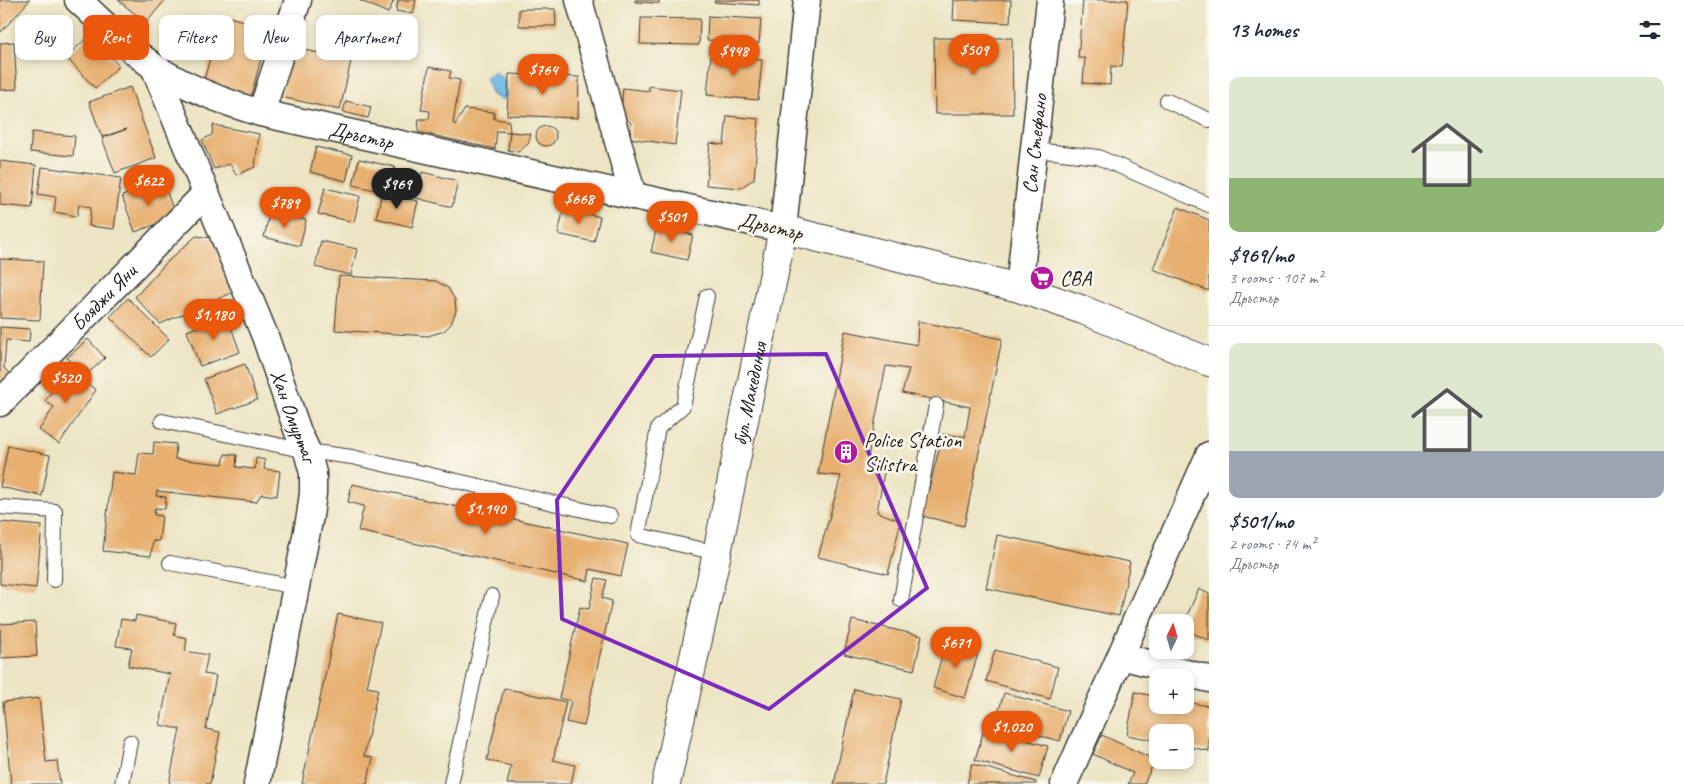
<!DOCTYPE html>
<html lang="en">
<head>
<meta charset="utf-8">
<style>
	:root { --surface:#fff; --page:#f2f2f3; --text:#1f2937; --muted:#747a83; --line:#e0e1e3; --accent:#ea580c }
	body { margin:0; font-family:Caveat,sans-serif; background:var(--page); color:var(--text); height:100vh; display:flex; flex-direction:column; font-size:19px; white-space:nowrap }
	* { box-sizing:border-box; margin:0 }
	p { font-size:16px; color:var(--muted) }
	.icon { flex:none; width:28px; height:28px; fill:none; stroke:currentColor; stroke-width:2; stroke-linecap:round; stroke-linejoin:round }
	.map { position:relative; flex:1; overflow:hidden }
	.details { display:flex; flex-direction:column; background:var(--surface); width:475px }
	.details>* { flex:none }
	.guide { position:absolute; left:15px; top:15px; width:475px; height:45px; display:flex; gap:10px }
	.needle { width:32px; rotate:5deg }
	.tools { position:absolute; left:1149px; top:614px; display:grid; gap:10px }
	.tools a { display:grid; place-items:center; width:45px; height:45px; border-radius:10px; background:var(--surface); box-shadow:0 2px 8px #0003; font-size:25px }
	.price { position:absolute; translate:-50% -42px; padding:0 11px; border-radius:18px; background:var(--accent); color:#fff; font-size:16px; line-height:32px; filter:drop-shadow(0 1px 2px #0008) }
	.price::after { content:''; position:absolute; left:50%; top:30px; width:15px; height:11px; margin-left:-8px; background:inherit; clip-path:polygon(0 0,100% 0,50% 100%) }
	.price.on { background:#222; color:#fff }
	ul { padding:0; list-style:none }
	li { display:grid; align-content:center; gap:10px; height:265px; padding:0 20px }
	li+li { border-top:1px solid var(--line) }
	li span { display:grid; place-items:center; height:155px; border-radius:10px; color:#555 }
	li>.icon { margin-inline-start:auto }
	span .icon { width:90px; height:90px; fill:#fffc; stroke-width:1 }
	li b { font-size:21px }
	h2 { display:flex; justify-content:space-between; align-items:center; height:60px; padding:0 20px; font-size:21px }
	.tag { padding:0 18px; border-radius:10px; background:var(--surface); box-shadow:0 2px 8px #0003; font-size:18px; line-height:45px }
	.tag.on { background:var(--accent); color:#fff }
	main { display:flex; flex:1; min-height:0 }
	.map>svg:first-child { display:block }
	.water { fill:#6cb4e3; stroke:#446880 }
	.building { fill:#e7b071 }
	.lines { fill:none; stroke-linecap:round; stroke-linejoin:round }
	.lane-casing { stroke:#3b3a35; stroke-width:16 }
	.street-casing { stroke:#3b3a35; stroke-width:29 }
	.secondary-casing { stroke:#3b3a35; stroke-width:30 }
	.lane { stroke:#fff; stroke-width:14 }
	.street { stroke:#fff; stroke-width:26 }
	.secondary { stroke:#fff; stroke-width:28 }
	.marked { fill:none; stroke:#7b2cbf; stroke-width:4; stroke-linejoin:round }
	.labels { text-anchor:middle; stroke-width:5; stroke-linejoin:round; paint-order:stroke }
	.street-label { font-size:21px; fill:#1c1c1c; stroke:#fbf7ec }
	.poi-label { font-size:21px; fill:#1c1c1c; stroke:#fbf7ec; text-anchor:start }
</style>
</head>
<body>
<main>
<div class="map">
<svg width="1209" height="784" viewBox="0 0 1209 784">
	<rect width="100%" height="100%" fill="#fbf7ec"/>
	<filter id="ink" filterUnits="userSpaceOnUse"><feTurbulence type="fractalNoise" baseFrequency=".02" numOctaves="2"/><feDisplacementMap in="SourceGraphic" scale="10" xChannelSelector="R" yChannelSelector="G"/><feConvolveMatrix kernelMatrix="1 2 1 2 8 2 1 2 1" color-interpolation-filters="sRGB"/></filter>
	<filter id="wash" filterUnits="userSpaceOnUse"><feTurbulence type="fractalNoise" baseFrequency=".0096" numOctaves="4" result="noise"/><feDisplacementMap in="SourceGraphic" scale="20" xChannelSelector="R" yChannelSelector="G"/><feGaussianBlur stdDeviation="1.12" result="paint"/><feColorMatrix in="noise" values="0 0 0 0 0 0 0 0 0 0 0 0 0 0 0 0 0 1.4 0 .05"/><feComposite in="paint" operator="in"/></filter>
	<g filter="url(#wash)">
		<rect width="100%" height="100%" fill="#ece4c3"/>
		<path class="water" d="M494,72c12,6 13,11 13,24l-4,4 -11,-5 -7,-18z"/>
		<g id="blocks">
			<path class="building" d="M0,0h30l-30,33z
				M118,0h47l-19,23z
				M359,0h35l-6,13z
				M398,0h18l-3,14 -17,-3z
				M635,0h24v3l-24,-1z
				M715,0h44v5l-45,-3z
				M954,0h57l-1,23 -57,-3z
				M1083,0h45l-6,67 -11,-1 -1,19 -27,-2 2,-25h-7z
				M519,9h36l1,17h-37z
				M222,15l47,13 -19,72 -48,-13z
				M708,16l53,3 -2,24 -52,-3z
				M641,18l59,1 -1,26 -59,-1z
				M90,35l29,31 -24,22 -29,-31z
				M934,38h78l1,76h-78z
				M340,39l15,4 -15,67 -59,-13 11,-50 44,10z
				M14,42l3,47 -17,1v-47z
				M711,55l51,5 -4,40 -51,-5z
				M429,67l22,4 -2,7 11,2 -7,43 2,2 10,-16 29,3v7l15,2 1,11 21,2 -3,10 -10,8 -10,-2 2,-18 -13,-1 -2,18 -77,-17 1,-13h10l1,-8 -9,-1z
				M509,74l70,3 -1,41 -71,-3z
				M649,86l32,4 -6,55 -45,-7 1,-15 -10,-10 2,-25 26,3z
				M130,87l26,71 -41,15 -13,-35 25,-9 -25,8 -13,-35z
				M346,101l25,6 -3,11 -25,-6z
				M727,116l32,3 -5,60 -14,9 -34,-3 4,-42 14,2z
				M213,125l46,9 -4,33 -19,8 -6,-11 -16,5 -12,-29 10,-5z
				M536 136a10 10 0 1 1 20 0a10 10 0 1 1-20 0Z
				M32,132l43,4 -2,20 -43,-4z
				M316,147l36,8 -6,26 -36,-9z
				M359,159l36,8 -6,26 -36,-8z
				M0,161l36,4 -4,43 -32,-3z
				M42,167l79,11 -7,51 -25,-3 2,-19 -12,-2 -2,11 -23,-4 2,-15 -18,-3z
				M422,172l36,9 -6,26 -36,-9z
				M163,182l13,35 -41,15 -13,-36z
				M325,188l35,8 -6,26 -36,-8z
				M382,193l36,8 -6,26 -36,-9z
				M1178,207l31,13v71l-56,-22z
				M564,208l36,9 -6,25 -36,-8z
				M270,212l36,8 -6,26 -36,-9z
				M657,226l36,9 -6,25 -36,-8z
				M196,236l18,2 20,54 -74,32 -25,-27 31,-34z
				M321,241l36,8 -6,26 -36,-8z
				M0,259l43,2 -3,59 -40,-2z
				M339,276l97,5 12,7 7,12 1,11 -5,13 -7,7 -16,5 -93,-6z
				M128,298l41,41 -18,18 -41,-40z
				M227,316l13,36 -40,14 -13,-35z
				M918,321l84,18 -38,187 -42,-10 21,-82 22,3 5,-30 -68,-14 7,-24 -23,-3 -20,101 18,5 -7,40 24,9 -13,53 -70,-17 23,-81 -23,-2 27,-143 72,14z
				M0,327l30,2 -1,13 -23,-2 -2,28 8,8 -12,11z
				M88,339l17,19 -21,19 -17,-19z
				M245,364l12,36 -40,14 -13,-35z
				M62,366l34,24 -37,54 -20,-14 15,-23 -9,-6 12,-17 -5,-4z
				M154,442l22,2 -1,15 48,5 2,-10 12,1 -1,12 19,2 1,-11 9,2 -1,9 16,2 -3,25 -16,-2 -5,8 -99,-11 -1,5 10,1 -1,12 -10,-1 -1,7 8,1 -3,25h-6l-2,15 -48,-5 9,-79 24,3 3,-22 14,1z
				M8,446l42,9 -8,41 -42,-9z
				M352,484l276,60 -7,32 -31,-7 -2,12 -230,-50 6,-25 -16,-4z
				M0,522l42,4 -6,62 -36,-4z
				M997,535l133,27 -11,54 -133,-28z
				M596,578l11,2 -5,18 10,3 -28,125 -18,-4 5,-21 -12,-3 21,-91 9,2z
				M1199,589l10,5v46l-24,-10v-8h-1z
				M338,614l43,9 -14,64 11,2 -14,67 9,2 -6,26h-65z
				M136,615l40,8 -2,12 13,3 -2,13 23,4 -4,19 12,2 -10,53 14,3 -10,52h-41l11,-55 -20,-4 10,-51 -42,-8 4,-18 -16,-2 5,-27 14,2z
				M852,620l70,16 -8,34 -70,-16z
				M35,622l2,34 -36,2 -1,-34z
				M946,641l33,9 -14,48 -32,-10z
				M995,650l63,17 -8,32 -64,-18z
				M504,688l62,14 -13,58 22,5 -4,19h-64l4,-18 -24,-6z
				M854,689l47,10 -18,85h-49z
				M1135,692l23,5v8h27v-3l24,4v45l-24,-5v-14h-27v9l-31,-6z
				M1004,693l64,18 -8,30 -65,-17z
				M39,698l7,64 11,-1 3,23h-49l-8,-82z
				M984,729l64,17 -9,32 -64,-18z
				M1102,735l53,25 -11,24h-16l5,-11 -40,-19z
				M972,764l64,18v2h-69z"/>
		</g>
	</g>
	<g filter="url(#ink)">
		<use href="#blocks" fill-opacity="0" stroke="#3b3a35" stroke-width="1"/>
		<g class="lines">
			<g class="lane-casing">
				<path id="lane" d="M1167,101l42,19
					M1035,150l63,7 111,48
					M707,296l-24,110 -25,22 -20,107 79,18
					M162,421l145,30 45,6 258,59
					M0,507l55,4 -1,69
					M170,563l126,24
					M901,600l35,-195
					M122,784l8,-42
					M451,784l41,-188"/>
			</g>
			<g class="street-casing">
				<g id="street">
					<path id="s1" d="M78,0c24,22 51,50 78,68 33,21 67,34 105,45l522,116 24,-229"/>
					<path d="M579,0l54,196"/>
					<path id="s2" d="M154,67l111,269 33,96 9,19 6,22v20l-3,23 -53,268"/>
					<path d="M261,113l37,-113"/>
					<path id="s3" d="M1019,288l31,-288"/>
					<path id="s4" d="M0,403l206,-210"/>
					<path d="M1121,656l88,23"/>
					<path d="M1064,784l145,-329"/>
				</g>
			</g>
			<g class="secondary-casing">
				<g id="secondary">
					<path id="s5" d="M666,784l51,-231 66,-324 236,59 64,22 126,52"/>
				</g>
			</g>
			<use href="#lane" class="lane"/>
			<use href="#street" class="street"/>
			<use href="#secondary" class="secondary"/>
		</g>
	</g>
	<path class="marked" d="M826,354l101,234 -158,121 -207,-90 -5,-119 97,-144z"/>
	<defs>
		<g id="supermarket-disc" transform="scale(1.25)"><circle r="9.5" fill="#b5179e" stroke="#fbf7ec"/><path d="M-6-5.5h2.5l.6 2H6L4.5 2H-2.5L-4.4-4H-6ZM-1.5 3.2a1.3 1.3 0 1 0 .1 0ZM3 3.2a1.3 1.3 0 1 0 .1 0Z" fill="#fff"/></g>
		<g id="building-disc" transform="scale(1.25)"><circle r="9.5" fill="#b5179e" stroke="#fbf7ec"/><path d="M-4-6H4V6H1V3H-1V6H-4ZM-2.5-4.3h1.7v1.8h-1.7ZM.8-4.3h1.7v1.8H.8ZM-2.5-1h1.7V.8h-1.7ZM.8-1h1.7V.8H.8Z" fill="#fff"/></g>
	</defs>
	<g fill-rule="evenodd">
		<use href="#supermarket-disc" x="1042" y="278"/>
		<use href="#building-disc" x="846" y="452"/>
	</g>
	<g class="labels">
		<g class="street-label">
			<text dy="7" stroke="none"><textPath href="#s1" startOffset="321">Дръстър</textPath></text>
			<text dy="7" stroke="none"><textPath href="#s3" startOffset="145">Сан Стефано</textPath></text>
			<text transform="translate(771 226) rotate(13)" y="7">Дръстър</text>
			<text dy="7" stroke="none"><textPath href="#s4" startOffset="148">Бояджи Яни</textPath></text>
			<text dy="7" stroke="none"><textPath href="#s5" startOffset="399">бул. Македония</textPath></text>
			<text dy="7" stroke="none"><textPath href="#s2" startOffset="376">Хан Омуртаг</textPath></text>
		</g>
		<g class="poi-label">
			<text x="1060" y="285">CBA</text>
			<text x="864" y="447">Police Station<tspan x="864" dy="24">Silistra</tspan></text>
		</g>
	</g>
</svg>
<div class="tools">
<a><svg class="needle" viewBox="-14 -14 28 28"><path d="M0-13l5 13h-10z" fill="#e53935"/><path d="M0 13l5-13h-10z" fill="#747a83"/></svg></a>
<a>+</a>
<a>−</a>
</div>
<b class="price" style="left:974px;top:76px">$509</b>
<b class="price" style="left:734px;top:77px">$948</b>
<b class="price" style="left:543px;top:96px">$764</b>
<b class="price" style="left:149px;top:207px">$622</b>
<b class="price on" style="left:397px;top:210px">$969</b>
<b class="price" style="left:579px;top:225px">$668</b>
<b class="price" style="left:285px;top:229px">$789</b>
<b class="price" style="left:672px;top:243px">$501</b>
<b class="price" style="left:214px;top:341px">$1,180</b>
<b class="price" style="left:66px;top:404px">$520</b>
<b class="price" style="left:486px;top:535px">$1,140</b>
<b class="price" style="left:956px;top:669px">$671</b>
<b class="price" style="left:1012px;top:753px">$1,020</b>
<div class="guide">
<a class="tag">Buy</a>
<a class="tag on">Rent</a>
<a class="tag">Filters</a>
<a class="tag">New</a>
<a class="tag">Apartment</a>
</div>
</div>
<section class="details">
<h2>13 homes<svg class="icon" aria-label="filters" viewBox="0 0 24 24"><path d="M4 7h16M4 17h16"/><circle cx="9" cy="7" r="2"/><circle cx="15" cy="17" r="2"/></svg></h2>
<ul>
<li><span style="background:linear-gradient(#dfe7d0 65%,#8fb573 0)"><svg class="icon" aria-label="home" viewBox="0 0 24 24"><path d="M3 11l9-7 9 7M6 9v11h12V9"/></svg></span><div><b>$969/mo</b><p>3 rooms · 107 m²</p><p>Дръстър</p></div></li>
<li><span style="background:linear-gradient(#dfe7d0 70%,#9aa5b1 0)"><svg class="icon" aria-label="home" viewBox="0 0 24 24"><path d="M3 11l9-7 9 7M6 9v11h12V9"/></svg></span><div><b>$501/mo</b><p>2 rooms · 74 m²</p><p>Дръстър</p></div></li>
</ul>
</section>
</main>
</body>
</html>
